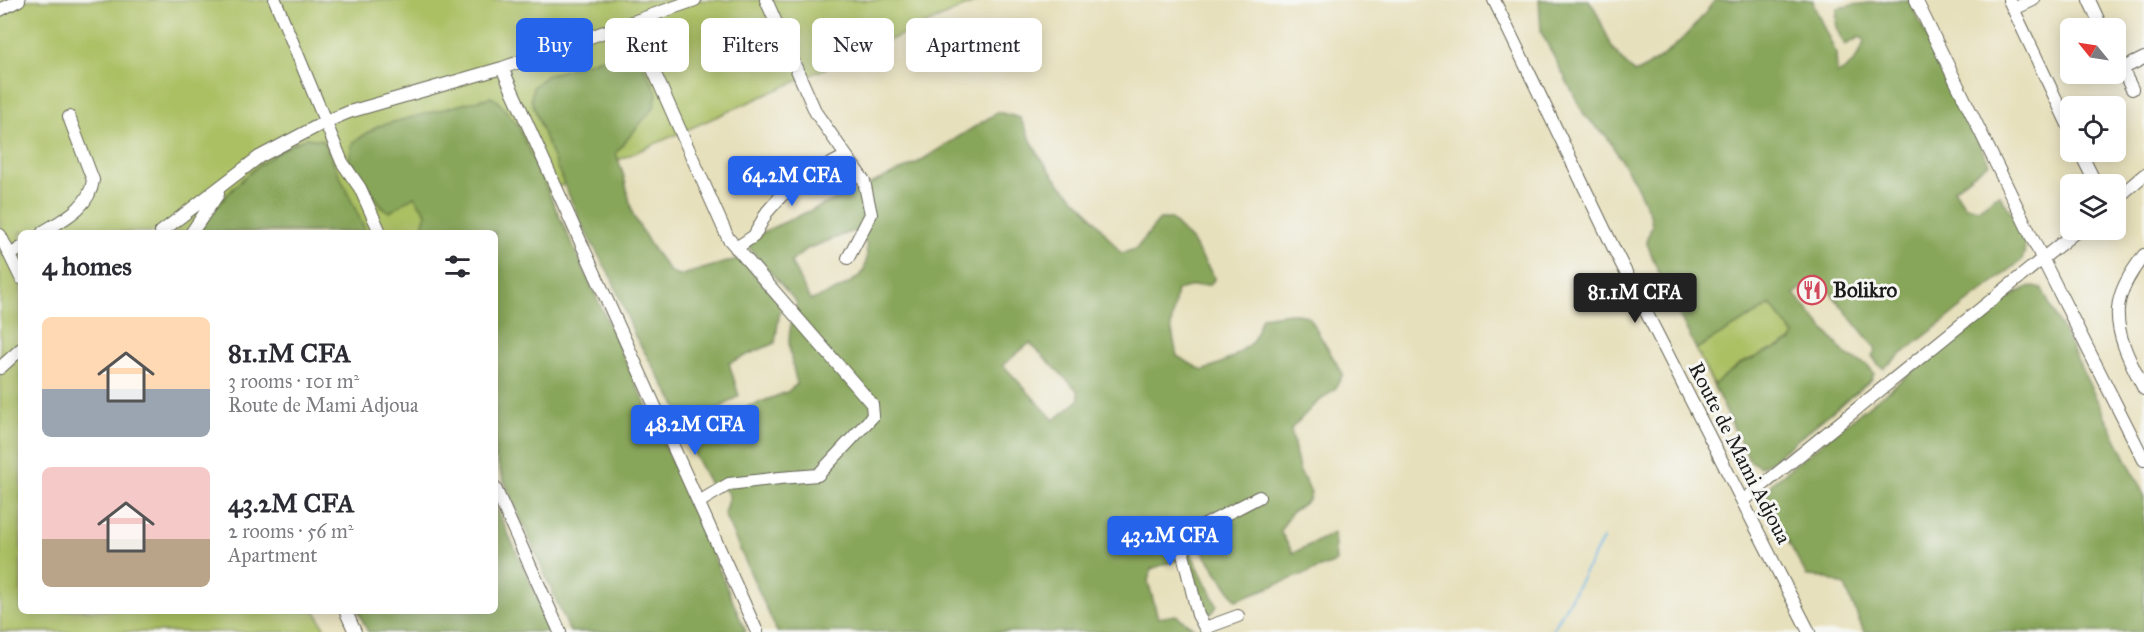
<!DOCTYPE html>
<html lang="en">
<head>
<meta charset="utf-8">
<style>
	:root { --surface:#fff; --page:#f7f7f7; --text:#2b2b33; --muted:#7c7c81; --accent:#2563eb }
	body { margin:0; font-family:"IM FELL Great Primer",serif; background:var(--page); color:var(--text); height:100vh; display:flex; flex-direction:column; font-size:22px; white-space:nowrap }
	* { box-sizing:border-box; margin:0 }
	p { font-size:20px; color:var(--muted) }
	.icon { flex:none; width:33px; height:33px; fill:none; stroke:currentColor; stroke-width:2; stroke-linecap:round; stroke-linejoin:round }
	.map { position:relative; flex:1; overflow:hidden }
	.sheet { position:absolute; left:18px; top:230px; width:480px; height:384px; display:flex; flex-direction:column; background:var(--surface); border-radius:9px; box-shadow:0 3px 15px #0003 }
	.sheet>* { flex:none }
	.hud { position:absolute; left:516px; top:18px; width:570px; height:54px; display:flex; gap:12px }
	.needle { width:39px; rotate:300deg }
	.fabs { position:absolute; left:2060px; top:18px; display:grid; gap:12px }
	.fabs a { display:grid; place-items:center; width:66px; height:66px; border-radius:9px; background:var(--surface); box-shadow:0 3px 15px #0003; font-size:30px }
	.price { position:absolute; translate:-50% -51px; padding:0 14px; border-radius:6px; background:var(--accent); color:#fff; font-size:20px; line-height:39px; filter:drop-shadow(0 2px 3px #0008) }
	.price::after { content:''; position:absolute; left:50%; top:36px; width:18px; height:14px; margin-left:-9px; background:inherit; clip-path:polygon(0 0,100% 0,50% 100%) }
	.price.selected { background:#222; color:#fff }
	ul { padding:0; list-style:none }
	li { display:flex; align-items:center; gap:18px; height:150px; padding:0 24px }
	li span { display:grid; place-items:center; flex:none; width:168px; height:120px; border-radius:9px; color:#555 }
	li>.icon { margin-inline-start:auto }
	span .icon { width:72px; height:72px; fill:#fffc; stroke-width:1 }
	li b { font-size:26px }
	h2 { display:flex; justify-content:space-between; align-items:center; height:72px; padding:0 24px; font-size:26px }
	.tag { padding:0 21px; border-radius:9px; background:var(--surface); box-shadow:0 3px 15px #0003; font-size:21px; line-height:54px }
	.tag.selected { background:var(--accent); color:#fff }
	.map>svg:first-child { display:block }
	.green { fill:#abc064; stroke:#646e40; stroke-width:1.5 }
	.forest { fill:#88a65a; stroke:#52613b; stroke-width:1.5; fill-rule:evenodd }
	.lines { fill:none; stroke-linecap:round; stroke-linejoin:round }
	.stream { stroke:#70b8e8; stroke-width:2 }
	.minor-casing { stroke:#636154; stroke-width:14 }
	.minor { stroke:#fff; stroke-width:12 }
	.labels { text-anchor:middle; stroke-width:6; stroke-linejoin:round; paint-order:stroke }
	.poi-label { font-size:21px; font-weight:bold; fill:#1c1c1c; stroke:#f6f6f2; text-anchor:start }
	.street-label { font-size:21px; fill:#1c1c1c; stroke:#f6f6f2 }
</style>
</head>
<body>
<div class="map">
<svg width="2144" height="632" viewBox="0 0 2144 632">
	<rect width="100%" height="100%" fill="#f6f6f2"/>
	<filter id="ink" filterUnits="userSpaceOnUse"><feTurbulence type="fractalNoise" baseFrequency=".0167" numOctaves="2"/><feDisplacementMap in="SourceGraphic" scale="12" xChannelSelector="R" yChannelSelector="G"/><feConvolveMatrix kernelMatrix="1 2 1 2 8 2 1 2 1" color-interpolation-filters="sRGB"/></filter>
	<filter id="wash" filterUnits="userSpaceOnUse"><feTurbulence type="fractalNoise" baseFrequency=".008" numOctaves="4" result="noise"/><feDisplacementMap in="SourceGraphic" scale="24" xChannelSelector="R" yChannelSelector="G"/><feGaussianBlur stdDeviation="1.35" result="paint"/><feColorMatrix in="noise" values="0 0 0 0 0 0 0 0 0 0 0 0 0 0 0 0 0 1.4 0 .05"/><feComposite in="paint" operator="in"/></filter>
	<g filter="url(#wash)">
		<rect width="100%" height="100%" fill="#e7e0bc"/>
		<path class="green" d="M0,0h980l-524,232h-435v378l295,1 10,21h-326z
			M1771,305l23,30 -2,6 -52,23 -27,21 -17,-36 69,-42z"/>
		<path class="forest" d="M1539,0h50l6,9 18,40 21,24c33,-14 60,-44 81,-73h98l1,6 22,47 1,21c13,-5 25,-20 27,-34l-4,-3 -15,8c-8,-13 -11,-22 -7,-37 24,-5 46,-8 71,-8l80,163 -35,26 11,17 13,3 21,-15c13,21 34,41 23,66l-138,108 -5,-2 -7,-10 4,-7 -58,-72 -24,17 53,62 21,9 6,9 -3,6 -100,81 -11,6 -10,-6 -37,-76 27,-21 52,-23 2,-6 -23,-30 -75,44 -39,-80 -11,-28 6,-15 -2,-12 -17,-35 -26,-42 -22,-21 -44,-84z
			M624,51l17,10 16,32 -3,14 -38,46 8,24 9,38 18,31 20,27 8,3 61,-18 41,46 -6,39 -46,20 10,33 -45,28 -13,-10 -46,-78 -23,-57 -30,-53 -34,-80 -17,-47 2,-12 13,-11z
			M490,97l7,3 20,24 167,364 62,144h-176l-68,-156 -7,-20v-224h-71l-1,-8 3,-11 -12,-17 -24,16 -7,-4 -34,-48 3,-17 26,-17z
			M998,112l22,6 18,36 20,28 27,26 36,45 15,-4 24,-30h11l20,21 24,38 -5,7 -16,1 -17,4 -6,36 6,30 26,15 29,-13 21,-17 9,-24 28,-4 18,3 35,58 -8,15 -23,18 -21,22 8,41 12,22 -2,8 -18,13 -11,18 13,22 41,-20 2,29 -100,38 -37,-54 -8,7 26,53 -5,7 -7,2 -5,-3 -20,-53 -29,10 -3,12 10,37 18,-3 23,17h-422l-53,-118 5,-18 -8,-13 -10,3 -23,-43 54,-34 45,-17 10,-8c-9,-36 -12,-46 0,-81l-50,-58 18,-14 152,-68zM853,231l13,12c1,8 2,20 -3,28 -7,12 -40,26 -53,29l-19,-38 16,-13zM1030,343l48,48 1,9 -25,20 -51,-55z
			M306,138l17,2 43,92h-169c31,-41 60,-74 109,-94z
			M2030,286l12,3 102,206v137h-280l-19,-46 -22,-9 -16,-1 -42,-77 7,-16 225,-179z
			M495,505l58,127h-185l-10,-21 137,-1z"/>
		<g class="lines">
			<path class="stream" d="M1552,632l51,-93"/>
		</g>
	</g>
	<g filter="url(#ink)">
		<g class="lines">
			<g class="minor-casing">
				<path id="minor" d="M275,0l67,162 18,26 20,44
					M766,0l50,113 48,68 7,33 -23,44
					M1494,0l121,251 194,381
					M1916,0l126,258 102,202
					M2009,0l61,129
					M2089,0l13,28
					M2014,9l19,-9
					M0,10l19,-10
					M632,22l96,216 144,166 1,12 -55,59 -38,3 -51,6 -30,18
					M2115,55l17,34
					M502,68l255,564
					M2122,69l22,-11
					M2080,152l16,32
					M2115,200l29,-25
					M43,232c21,-13 47,-25 50,-52l-24,-63
					M161,232l98,-75 66,-35 24,-10 153,-44 193,-68
					M192,232l26,-38
					M0,235l21,43
					M736,248l18,-12 13,-24 15,-17 45,-29 19,-10
					M10,255l11,-7
					M2144,255c-11,14 -25,36 -26,54 -2,28 14,56 26,80
					M0,368l21,-19
					M495,488l65,144
					M1743,501l335,-271
					M345,610l10,22
					M1238,616l-33,12 -7,-13 -15,-61 3,-10 17,-18 56,-29"/>
			</g>
			<use href="#minor" class="minor"/>
		</g>
	</g>
	<defs>
		<g id="restaurant-ring" transform="scale(1.5)"><circle r="9.5" fill="#f6f6f2" stroke="#d1495b" stroke-width="1.5"/><path d="M-5-6h1v4h1v-4h1v4h1v-4h1v5L-1.5 .5V6h-2V.5L-5-1ZM5-6V6H3V1.5H1.5Q1.5-4 5-6Z" fill="#d1495b"/></g>
	</defs>
	<g fill-rule="evenodd">
		<use href="#restaurant-ring" x="1812" y="290"/>
	</g>
	<g class="labels">
		<g class="poi-label">
			<text x="1833" y="297">Bolikro</text>
		</g>
		<g class="street-label">
			<text transform="translate(1740 453) rotate(63)" y="7">Route de Mami Adjoua</text>
		</g>
	</g>
</svg>
<div class="fabs">
<a><svg class="needle" viewBox="-14 -14 28 28"><path d="M0-13l5 13h-10z" fill="#e53935"/><path d="M0 13l5-13h-10z" fill="#7c7c81"/></svg></a>
<a><svg class="icon" aria-label="locate" viewBox="0 0 24 24"><circle cx="12" cy="12" r="6"/><path d="M12 2v4M12 18v4M2 12h4M18 12h4"/></svg></a>
<a><svg class="icon" aria-label="layers" viewBox="0 0 24 24"><path d="M12 4l9 5-9 5-9-5zM3 14l9 5 9-5"/></svg></a>
</div>
<b class="price" style="left:792px;top:207px">64.2M CFA</b>
<b class="price selected" style="left:1635px;top:324px">81.1M CFA</b>
<b class="price" style="left:695px;top:456px">48.2M CFA</b>
<b class="price" style="left:1170px;top:567px">43.2M CFA</b>
<div class="hud">
<a class="tag selected">Buy</a>
<a class="tag">Rent</a>
<a class="tag">Filters</a>
<a class="tag">New</a>
<a class="tag">Apartment</a>
</div>
<section class="sheet">
<h2>4 homes<svg class="icon" aria-label="filters" viewBox="0 0 24 24"><path d="M4 7h16M4 17h16"/><circle cx="9" cy="7" r="2"/><circle cx="15" cy="17" r="2"/></svg></h2>
<ul>
<li><span style="background:linear-gradient(#ffd9b3 60%,#9aa5b1 0)"><svg class="icon" aria-label="home" viewBox="0 0 24 24"><path d="M3 11l9-7 9 7M6 9v11h12V9"/></svg></span><div><b>81.1M CFA</b><p>3 rooms · 101 m²</p><p>Route de Mami Adjoua</p></div></li>
<li><span style="background:linear-gradient(#f6c9c9 60%,#b9a48a 0)"><svg class="icon" aria-label="home" viewBox="0 0 24 24"><path d="M3 11l9-7 9 7M6 9v11h12V9"/></svg></span><div><b>43.2M CFA</b><p>2 rooms · 56 m²</p><p>Apartment</p></div></li>
</ul>
</section>
</div>
</body>
</html>
